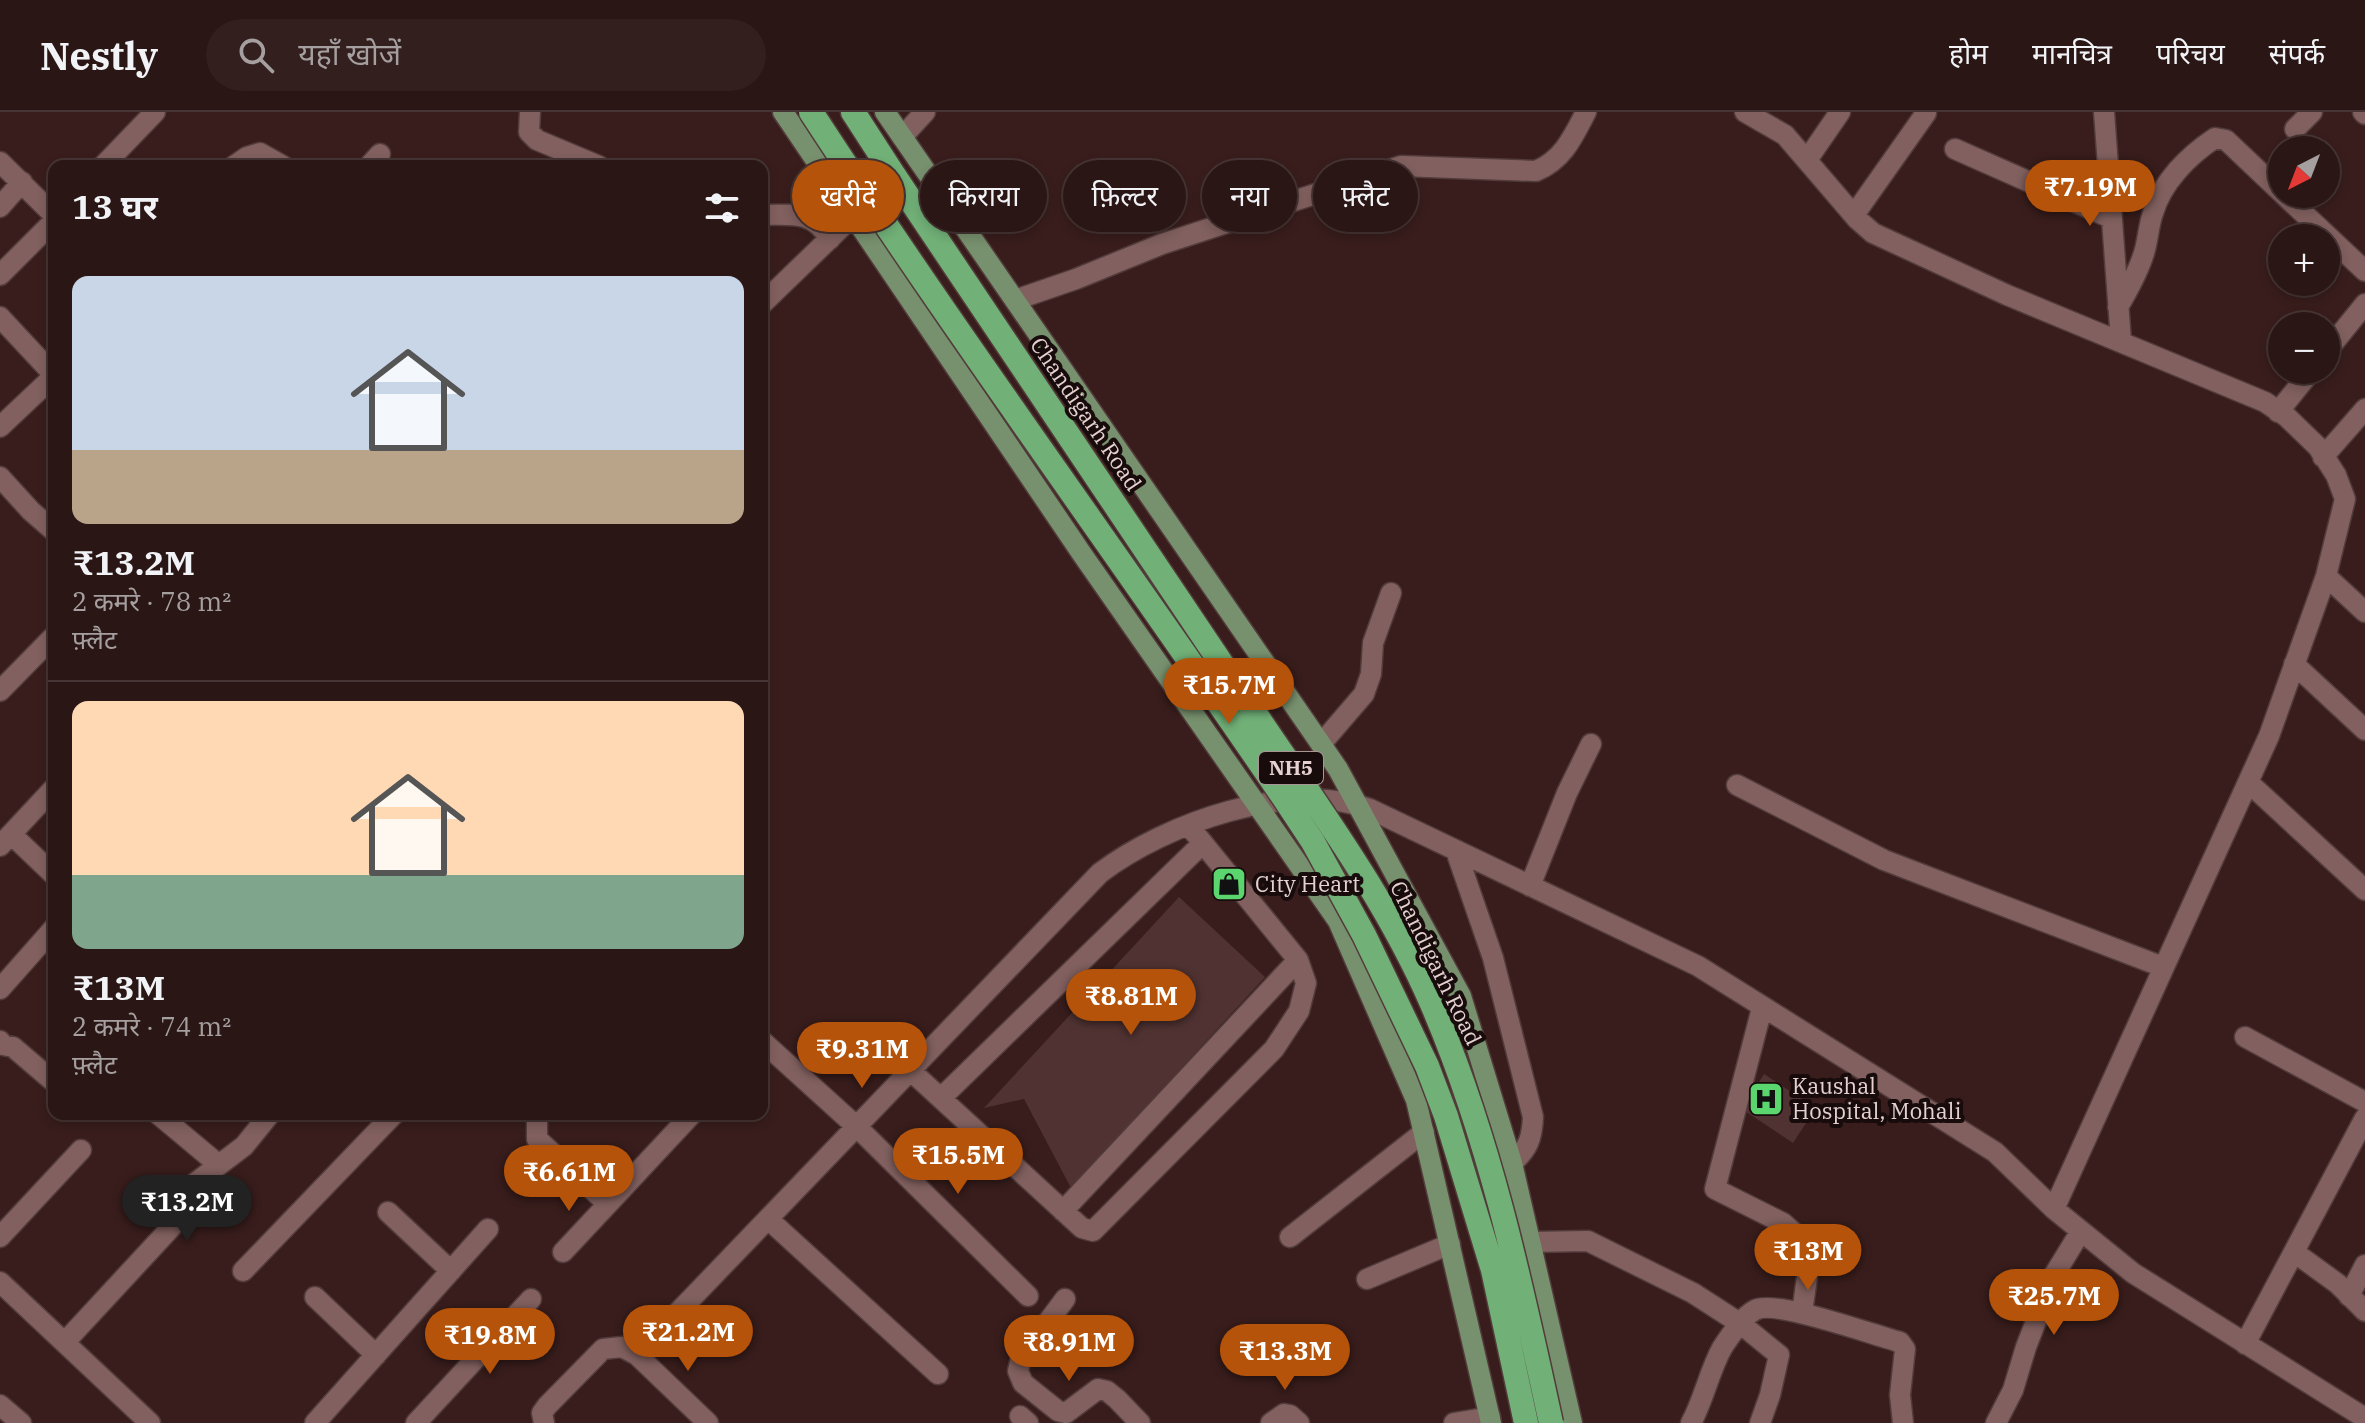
<!DOCTYPE html>
<html lang="hi">
<head>
<meta charset="utf-8">
<style>
	:root { --surface:#2a1615; --page:#321f1e; --text:#f1f3f6; --muted:#a59fa0; --line:#463534; --accent:#b45309 }
	body { margin:0; font-family:"IBM Plex Serif","Noto Sans Devanagari",serif; background:var(--page); color:var(--text); height:100vh; display:flex; flex-direction:column; font-size:30px; white-space:nowrap }
	* { box-sizing:border-box; margin:0 }
	p { font-size:26px; color:var(--muted) }
	.icon { flex:none; width:44px; height:44px; fill:none; stroke:currentColor; stroke-width:2; stroke-linecap:round; stroke-linejoin:round }
	.map { position:relative; flex:1; overflow:hidden }
	.drawer { position:absolute; left:48px; top:48px; width:720px; height:960px; display:flex; flex-direction:column; background:var(--surface); border-radius:16px; box-shadow:0 4px 12px #0003,0 0 0 2px var(--line) }
	.drawer>* { flex:none }
	.guide { position:absolute; left:792px; top:48px; width:760px; height:72px; display:flex; gap:16px }
	.needle { width:52px; rotate:222deg }
	.controls { position:absolute; left:2268px; top:24px; display:grid; gap:16px }
	.controls a { display:grid; place-items:center; width:72px; height:72px; border-radius:50%; background:var(--surface); box-shadow:0 4px 12px #0003,0 0 0 2px var(--line); font-size:40px }
	.price { position:absolute; translate:-50% -68px; padding:0 18px; border-radius:28px; background:var(--accent); color:#fff; font-size:26px; line-height:52px; filter:drop-shadow(0 2px 4px #0008) }
	.price::after { content:''; position:absolute; left:50%; top:48px; width:24px; height:18px; margin-left:-12px; background:inherit; clip-path:polygon(0 0,100% 0,50% 100%) }
	.price.on { background:#222; color:#fff }
	ul { padding:0; list-style:none }
	li { display:grid; align-content:center; gap:16px; height:424px; padding:0 24px }
	li+li { border-top:2px solid var(--line) }
	li span { display:grid; place-items:center; height:248px; border-radius:16px; color:#555 }
	li>.icon { margin-inline-start:auto }
	span .icon { width:144px; height:144px; fill:#fffc; stroke-width:1 }
	li b { font-size:34px }
	h2 { display:flex; justify-content:space-between; align-items:center; height:96px; padding:0 24px; font-size:34px }
	.tag { padding:0 28px; border-radius:36px; background:var(--surface); box-shadow:0 4px 12px #0003,0 0 0 2px var(--line); font-size:28px; line-height:72px }
	.tag.on { background:var(--accent); color:#fff }
	header { display:flex; align-items:center; gap:48px; box-sizing:border-box; height:112px; padding:0 40px; background:var(--surface); border-bottom:2px solid var(--line) }
	header strong { font-size:38px }
	nav { display:flex; gap:44px; margin-inline-start:auto; font-size:28px }
	.search { width:560px; height:72px; background:var(--page); display:flex; align-items:center; gap:20px; box-sizing:border-box; padding:0 28px; border-radius:44px; color:var(--muted); font-size:30px }
	.map>svg:first-child { display:block }
	.building { fill:#503232 }
	.lines { fill:none; stroke-linecap:round; stroke-linejoin:round }
	.minor-casing { stroke:#523b3b; stroke-width:23 }
	.major-casing { stroke:#523b3b; stroke-width:23 }
	.highway-casing { stroke:#523b3b; stroke-width:27 }
	.minor { stroke:#81605f; stroke-width:20 }
	.major { stroke:#77906d; stroke-width:20 }
	.highway { stroke:#71b077; stroke-width:24 }
	.highway-bridge-casing { stroke:#523b3b; stroke-width:27; stroke-linecap:butt }
	.highway-bridge { stroke:#71b077; stroke-width:24 }
	.labels { text-anchor:middle; stroke-width:8; stroke-linejoin:round; paint-order:stroke }
	.shield { fill:#170b0b; stroke:#a79695; stroke-width:2 }
	.shield-label { font-size:20px; font-weight:bold; fill:#e5d1d0 }
	.street-label { font-size:22px; fill:#e5d1d0; stroke:#170b0b }
	.poi-label { font-size:22px; fill:#e5d1d0; stroke:#170b0b; text-anchor:start }
</style>
</head>
<body>
<header>
<strong>Nestly</strong>
<div class="search"><svg class="icon" aria-label="search" viewBox="0 0 24 24"><circle cx="10" cy="10" r="6"/><path d="M15 15l6 6"/></svg>यहाँ खोजें</div>
<nav><a>होम</a><a>मानचित्र</a><a>परिचय</a><a>संपर्क</a></nav>
</header>
<div class="map">
<svg width="2365" height="1311" viewBox="0 0 2365 1311">
	<rect width="100%" height="100%" fill="#381d1c"/>
	<path class="building" d="M1179,785l86,80 -194,211 -47,-89 -40,9z
		M1764,962l52,34 -23,35 -51,-34z"/>
	<g class="lines">
		<g class="minor-casing">
			<path id="minor" d="M530,0l-1,20 8,8 62,26
				M1745,0l40,23 72,84 16,14 134,62 258,107 22,15 31,30 18,28 9,24 -19,77 -57,160 -215,473
				M2104,0l17,229
				M2363,0l2,2
				M2295,17l17,-17
				M902,25l23,-25
				M1955,37l156,69
				M1807,48l33,-48
				M0,50l54,53
				M103,54l52,-54
				M234,54l13,-9 13,-4 23,13
				M369,54l11,-12
				M2283,82l82,77
				M0,95l22,-25
				M762,103c30,0 50,-5 68,24
				M1854,103l72,-102
				M0,163l54,-54
				M1015,188l61,-21 86,-35 239,-78 135,5c27,-11 37,-34 50,-59
				M762,192l91,-88
				M2118,195c10,-17 19,-33 25,-51 5,-13 5,-29 10,-43 9,-31 35,-57 62,-75l11,2 56,53
				M0,205l54,58
				M2326,240l39,-48
				M2278,300l34,-42
				M0,315l54,-51
				M2323,345l42,-48
				M0,365l31,34 23,20
				M2326,464l39,36
				M2294,552l71,66
				M0,579l54,-55
				M1321,632l43,-50 7,-20 2,-31 18,-50
				M2248,670l117,108
				M1737,673l147,75 279,107
				M11,722l43,41
				M0,734l54,-58
				M1456,739l37,107 40,159c-1,22 -5,32 -21,46
				M1530,774l37,-93 24,-49
				M0,877l54,-61
				M1762,896l-47,181 68,34 28,25 -9,65
				M2245,925l120,65
				M0,929l3,4 10,2 41,35
				M762,929l95,86 171,169
				M911,959l171,157 11,3 181,-182 25,-38 7,-28 -8,-23
				M941,986l262,-255
				M158,1002l61,51
				M537,1002v25l71,65 84,-90
				M1063,1099l235,-251 -109,-134
				M388,1100l63,59
				M768,1107l170,155
				M0,1125l81,-87
				M1290,1125l134,-105
				M1530,1130l58,-1 105,52 48,31 38,31 -9,40 -10,28
				M563,1140l45,-48
				M2294,1140l44,32 27,27
				M243,1159l151,-157
				M1367,1167l83,-35
				M0,1170l150,141
				M2349,1184l16,-31
				M315,1185l61,58
				M1065,1187l-44,59 -3,13 5,12 35,28 8,2 32,-24 9,2 10,8 23,24
				M65,1230l113,-122 16,-36 50,-38 26,-32
				M2245,1232l120,-226
				M637,1243l71,68
				M0,1293l21,18
				M1020,1304l8,7
				M315,1311l173,-194
				M416,1311l115,-124
				M544,1311l-2,-10 5,-7 56,-57 19,-2 15,8 463,-482c66,-50 190,-94 270,-64l328,157 297,186 59,57 79,64 232,145
				M1271,1311l13,-9 6,1 9,8
				M1454,1311l36,-6
				M1691,1311c13,-24 18,-51 31,-75 8,-12 20,-31 33,-38 20,-11 118,25 145,32l5,7 -5,46 3,28
				M1996,1311l17,-33 13,-43 28,-72 27,-44"/>
		</g>
		<g class="major-casing">
			<path id="major" d="M783,0l299,442 256,367 78,179 75,323
				M885,0l453,657 123,227 51,167 60,260"/>
		</g>
		<g class="highway-casing">
			<path id="highway" d="M853,0l42,65"/>
		</g>
		<use href="#minor" class="minor"/>
		<use href="#major" class="major"/>
		<use href="#highway" class="highway"/>
		<g class="highway-bridge-casing">
			<path id="highway-bridge" d="M811,0c153,235 320,460 477,692l25,38 51,93 63,131 19,50 47,154 33,153
				M895,65c115,173 232,344 347,517 67,101 142,199 190,310 58,135 88,276 119,419"/>
		</g>
		<use href="#highway-bridge" class="highway-bridge"/>
	</g>
	<defs>
		<g id="shop-square" transform="scale(1.8)"><rect x="-9" y="-9" width="18" height="18" rx="4" fill="#5bd56e" stroke="#170b0b"/><path d="M-5-2.5h2.3a2.7 3.5 0 0 1 5.4 0H5L5.5 6h-11ZM-1.5-2.5h3a1.5 2.3 0 0 0-3 0Z" fill="#111"/></g>
		<g id="hospital-square" transform="scale(1.8)"><rect x="-9" y="-9" width="18" height="18" rx="4" fill="#5bd56e" stroke="#170b0b"/><path d="M-5-5h3v3.5h4V-5h3V5h-3V1.5h-4V5h-3Z" fill="#111"/></g>
	</defs>
	<g fill-rule="evenodd">
		<use href="#shop-square" x="1229" y="772"/>
		<use href="#hospital-square" x="1766" y="987"/>
	</g>
	<g class="labels">
		<rect class="shield" x="1259" y="640" width="64" height="32" rx="6"/>
		<g class="shield-label">
			<text x="1291" y="663">NH5</text>
		</g>
		<g class="street-label">
			<text transform="translate(1086 302) rotate(56)" y="8">Chandigarh Road</text>
			<text transform="translate(1436 851) rotate(64)" y="8">Chandigarh Road</text>
		</g>
		<g class="poi-label">
			<text x="1255" y="780">City Heart</text>
			<text x="1792" y="982">Kaushal<tspan x="1792" dy="25">Hospital, Mohali</tspan></text>
		</g>
	</g>
</svg>
<div class="controls">
<a><svg class="needle" viewBox="-14 -14 28 28"><path d="M0-13l5 13h-10z" fill="#e53935"/><path d="M0 13l5-13h-10z" fill="#a59fa0"/></svg></a>
<a>+</a>
<a>−</a>
</div>
<b class="price" style="left:2090px;top:116px">₹7.19M</b>
<b class="price" style="left:1229px;top:614px">₹15.7M</b>
<b class="price" style="left:1131px;top:925px">₹8.81M</b>
<b class="price" style="left:862px;top:978px">₹9.31M</b>
<b class="price" style="left:958px;top:1084px">₹15.5M</b>
<b class="price" style="left:569px;top:1101px">₹6.61M</b>
<b class="price on" style="left:187px;top:1131px">₹13.2M</b>
<b class="price" style="left:1808px;top:1180px">₹13M</b>
<b class="price" style="left:2054px;top:1225px">₹25.7M</b>
<b class="price" style="left:688px;top:1261px">₹21.2M</b>
<b class="price" style="left:490px;top:1264px">₹19.8M</b>
<b class="price" style="left:1069px;top:1271px">₹8.91M</b>
<b class="price" style="left:1285px;top:1280px">₹13.3M</b>
<div class="guide">
<a class="tag on">खरीदें</a>
<a class="tag">किराया</a>
<a class="tag">फ़िल्टर</a>
<a class="tag">नया</a>
<a class="tag">फ़्लैट</a>
</div>
<section class="drawer">
<h2>13 घर<svg class="icon" aria-label="filters" viewBox="0 0 24 24"><path d="M4 7h16M4 17h16"/><circle cx="9" cy="7" r="2"/><circle cx="15" cy="17" r="2"/></svg></h2>
<ul>
<li><span style="background:linear-gradient(#c9d6e8 70%,#b9a48a 0)"><svg class="icon" aria-label="home" viewBox="0 0 24 24"><path d="M3 11l9-7 9 7M6 9v11h12V9"/></svg></span><div><b>₹13.2M</b><p>2 कमरे · 78 m²</p><p>फ़्लैट</p></div></li>
<li><span style="background:linear-gradient(#ffd9b3 70%,#7fa58c 0)"><svg class="icon" aria-label="home" viewBox="0 0 24 24"><path d="M3 11l9-7 9 7M6 9v11h12V9"/></svg></span><div><b>₹13M</b><p>2 कमरे · 74 m²</p><p>फ़्लैट</p></div></li>
</ul>
</section>
</div>
</body>
</html>
